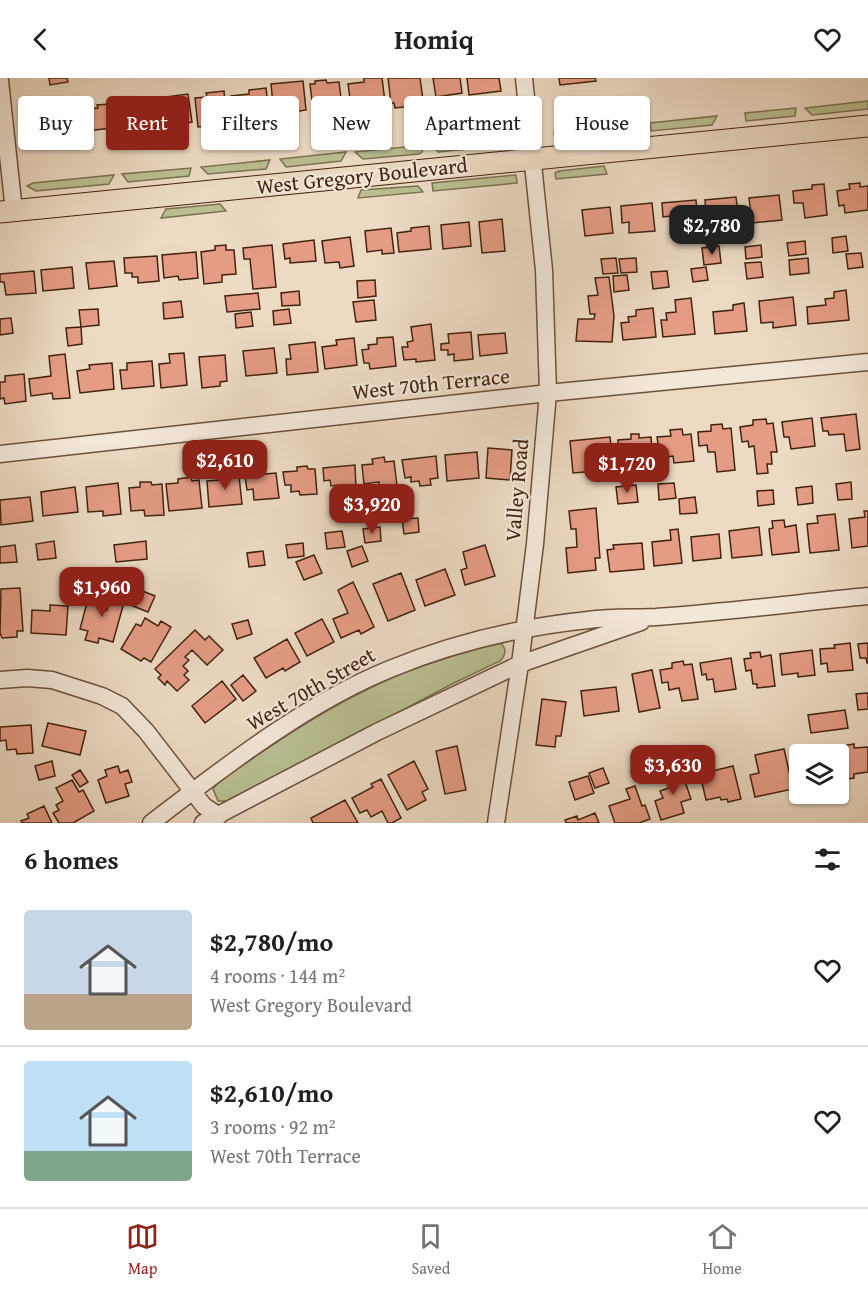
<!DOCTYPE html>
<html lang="en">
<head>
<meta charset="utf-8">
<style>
	:root { --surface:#fff; --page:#f2f2f2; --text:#202124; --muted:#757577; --line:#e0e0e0; --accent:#8f2418 }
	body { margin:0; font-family:"Gentium Book Plus",serif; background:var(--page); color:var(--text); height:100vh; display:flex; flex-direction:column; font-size:22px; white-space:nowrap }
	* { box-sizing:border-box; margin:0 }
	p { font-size:20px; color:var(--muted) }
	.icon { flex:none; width:33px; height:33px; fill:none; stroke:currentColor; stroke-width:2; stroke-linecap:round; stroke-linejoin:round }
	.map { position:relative; height:745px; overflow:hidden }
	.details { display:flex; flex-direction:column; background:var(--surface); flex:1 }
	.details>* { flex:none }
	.guide { position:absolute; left:18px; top:18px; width:832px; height:54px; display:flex; gap:12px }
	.buttons { position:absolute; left:789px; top:666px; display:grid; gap:12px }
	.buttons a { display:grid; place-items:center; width:60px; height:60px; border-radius:6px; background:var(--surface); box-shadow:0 2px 4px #0004; font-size:30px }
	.price { position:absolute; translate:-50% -51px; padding:0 14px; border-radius:12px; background:var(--accent); color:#fff; font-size:20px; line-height:39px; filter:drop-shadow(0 2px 3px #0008) }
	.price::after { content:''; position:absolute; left:50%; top:36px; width:18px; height:14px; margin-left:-9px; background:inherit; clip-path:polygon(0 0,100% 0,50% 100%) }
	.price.selected { background:#222; color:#fff }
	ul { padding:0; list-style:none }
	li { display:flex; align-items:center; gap:18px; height:150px; padding:0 24px }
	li+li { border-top:2px solid var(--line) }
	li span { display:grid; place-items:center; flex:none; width:168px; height:120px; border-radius:6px; color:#555 }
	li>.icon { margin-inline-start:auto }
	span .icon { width:72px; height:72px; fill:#fffc; stroke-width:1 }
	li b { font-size:26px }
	h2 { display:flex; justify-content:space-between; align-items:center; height:72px; padding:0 24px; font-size:26px }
	.chip { padding:0 21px; border-radius:6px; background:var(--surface); box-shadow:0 2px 4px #0004; font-size:21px; line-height:54px }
	.chip.selected { background:var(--accent); color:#fff }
	header { display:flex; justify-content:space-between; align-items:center; height:78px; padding:0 24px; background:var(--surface); font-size:27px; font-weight:700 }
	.tabs { display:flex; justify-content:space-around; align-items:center; height:84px; border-top:2px solid var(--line); background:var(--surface); font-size:16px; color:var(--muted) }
	.tabs a { display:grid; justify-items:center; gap:3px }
	.tabs .selected { color:var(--accent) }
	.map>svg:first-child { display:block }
	.green { fill:#b9bf93; stroke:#7e7152; stroke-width:1.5 }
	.building { fill:#e59c85; stroke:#432310; stroke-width:1.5 }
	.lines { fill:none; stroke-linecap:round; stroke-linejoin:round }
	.minor-casing { stroke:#6d513d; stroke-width:19 }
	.major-casing { stroke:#432310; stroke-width:23 }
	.minor { stroke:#f3e7d8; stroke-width:16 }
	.major { stroke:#ecdac3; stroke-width:21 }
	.labels { text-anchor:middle; stroke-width:4.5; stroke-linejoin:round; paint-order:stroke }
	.street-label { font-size:21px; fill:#432310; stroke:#f3e7d8 }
</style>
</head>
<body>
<header><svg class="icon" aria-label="back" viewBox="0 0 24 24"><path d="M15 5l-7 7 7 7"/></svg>Homiq<svg class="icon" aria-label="heart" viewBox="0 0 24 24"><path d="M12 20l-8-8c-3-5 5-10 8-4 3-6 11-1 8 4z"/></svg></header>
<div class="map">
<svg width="868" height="745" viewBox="0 0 868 745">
	<rect width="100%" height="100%" fill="#ecdac3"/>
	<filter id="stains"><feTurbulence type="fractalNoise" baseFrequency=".00333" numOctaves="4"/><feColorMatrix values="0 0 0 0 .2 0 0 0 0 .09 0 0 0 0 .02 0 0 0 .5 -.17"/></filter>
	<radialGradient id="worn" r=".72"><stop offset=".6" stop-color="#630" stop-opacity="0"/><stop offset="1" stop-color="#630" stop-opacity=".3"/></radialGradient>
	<path class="green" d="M868,23v8l-56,6 -7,-7z
		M796,30l-1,8 -49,5 -1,-8z
		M717,38l-5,9 -61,6 -1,-8z
		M639,46l1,8 -85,7 -1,-7z
		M509,58l2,9 -73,7 -6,-8z
		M424,67l-2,7 -3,2 -56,5 -8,-7z
		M346,74l-5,9 -55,6 -6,-8z
		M270,82l-4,9 -58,5 -7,-7z
		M604,88l3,8 -51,5 -1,-6 4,-2z
		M191,90l-2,8 -61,6 -6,-8z
		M114,97l-5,9 -73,7 -9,-5 6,-3z
		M516,97l1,8 -84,8 -1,-8z
		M418,108l5,6 -65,6 3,-8z
		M220,126l6,7 -65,7 5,-9z
		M500,565c7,5 6,12 0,18l-46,22 -224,118h-12l-5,-12c9,-13 29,-23 43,-33 63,-43 126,-80 199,-101 15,-5 30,-10 45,-12z"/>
	<path class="building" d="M49,0h18l1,4 -18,3z
		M364,0h18l3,24 -34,4 -3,-22 16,-2z
		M388,0h32l3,22h-4l1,5 -25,3 -1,-5h-3z
		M433,0h27l2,15 -26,4z
		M467,0h32l2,13 -32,4z
		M559,0h36l1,3 -36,4z
		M326,2l1,3 12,-1 3,24 -9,1 1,5 -19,2v-5h-2l-3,-25h5v-3z
		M303,3l3,29 -12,2 1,6 -16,2 -1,-6h-4l-3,-30z
		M266,10l3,26 -35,4 -3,-22 18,-2v-4z
		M224,13l3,33 -29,3 -3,-29 12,-1 -1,-4z
		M188,16l4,28 -38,5 -3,-28z
		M66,21l5,34 -33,4 -4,-34z
		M110,26l2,24 -35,4 -3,-22 24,-2 -1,-3z
		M147,26l3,23h-6v5l-17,3 -1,-6 -8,2 -4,-22z
		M860,105v4l8,-1v24l-23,3 -1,-8 -5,1 -2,-15 13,-2 -1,-5z
		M824,106l3,31 -22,3 -2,-15h-9l-1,-12 19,-2v-4z
		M779,117l3,25 -30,3 -3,-25z
		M736,119l3,24 -32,3 -2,-24z
		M696,122l2,26 -26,3 -1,-13 -8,1 -1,-14z
		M652,125l3,28 -26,2v-11l-7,1 -1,-17z
		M610,129l3,26 -28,3 -3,-26z
		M502,141l3,32 -23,2 -3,-31z
		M469,144l2,24 -28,3 -2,-24z
		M429,148l2,23 -32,3 -2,-19 14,-2v-3z
		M391,150l3,25 -12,1v-4l-15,2 -2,-21z
		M846,158l2,15 -15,2 -1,-15z
		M350,159l4,29 -14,2 -1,-6 -14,1 -3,-22z
		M314,162l2,21 -26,2v-5l-5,1 -2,-15z
		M805,163l1,13 -17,2 -2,-13z
		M226,167v5h8l2,24 -14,1v7l-18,2 -3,-32 14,-2v-4z
		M272,167l4,42 -23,2 -3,-30h-6l-1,-11z
		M761,167l1,12 -16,2 -1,-12z
		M719,168l2,17 -17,2 -2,-17z
		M196,174l2,26 -19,2 -1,-4 -14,2 -2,-23z
		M861,175l2,14 -15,2 -2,-15z
		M157,178l2,25 -21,2v-6h-6v-4h-7l-1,-15z
		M616,180l2,15 -15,1 -2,-15z
		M636,180l1,14 -16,1 -2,-14z
		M808,180l1,15 -19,2 -1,-15z
		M114,183l3,25 -28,3 -3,-26z
		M761,184l2,15 -16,2 -2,-16z
		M72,189l2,21 -31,3 -2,-21z
		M706,189l2,13 -15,2 -2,-13z
		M34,193l2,22 -30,2 -2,-13h-4v-8z
		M667,193l2,16 -16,2 -2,-17z
		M627,197l2,15 -15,2 -1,-16z
		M609,199l5,39 -2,26 -36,-1 2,-22h16l1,-5h-5l-2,-18 10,-1 -3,-17z
		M375,202l1,16 -18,2 -1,-17z
		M846,212l3,30 -41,4 -1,-17 19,-2 -1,-6 9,-1v-6z
		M299,213l1,14 -18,1 -1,-13z
		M258,215l2,16 -33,3 -2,-16z
		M793,219l3,28 -23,3v-6l-12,1 -2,-22z
		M691,220l4,36 -32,3 -2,-17h6l-1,-7 10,-1 -1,-12z
		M374,222l2,20 -20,2 -3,-20z
		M181,223l2,16 -19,2 -1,-16z
		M744,225l3,28 -32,3 -2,-22 20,-2v-5z
		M653,230l3,29 -33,3 -2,-17 8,-1 -1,-5 8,-1v-6z
		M98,231l1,16 -18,2 -2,-17z
		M289,231l2,14 -17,2 -1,-14z
		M251,234l2,14 -17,2 -1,-14z
		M11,240l2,15 -13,2v-16z
		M431,246l4,36 -19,2v-3l-12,1 -2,-13h6l-1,-5 6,-1 -2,-14z
		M81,249l1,17 -14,2 -2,-18z
		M471,254l2,27 -19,2v-7l-6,1v-5h-7v-6l8,-1 -1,-9z
		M505,255l2,20 -27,3 -2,-21z
		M393,259l3,29 -26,3 -1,-6h-5l-2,-13 7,-1 -1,-4 9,-1v-6z
		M354,260l3,27 -32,4 -3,-22 15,-2 -1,-5z
		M315,264l3,30 -31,3 -1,-16h5l-2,-14z
		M274,270l3,25 -31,3 -3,-25z
		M184,275l3,32 -26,3 -2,-24 11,-1 -1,-9z
		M65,276l5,44 -17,1 -1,-6 -21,3 -2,-17 22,-3 -2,-20z
		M225,277l2,26 -7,1v4l-18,2 -3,-31z
		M152,283l2,25 -32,3 -2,-19h7v-7z
		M112,285l2,26 -34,4 -3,-22 13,-2 -1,-4z
		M24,296l2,27 -21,3 -1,-6 -4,1v-17h5v-6z
		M856,336l4,35 -14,2 -2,-17 -15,1 -1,-4h-5l-2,-13z
		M812,340l3,28 -24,3 -2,-12h-5l-2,-15z
		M766,341l1,5 6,-1 4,29h-6l1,12h-5l1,9 -11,1 -3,-28 -5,1 -1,-6 -6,1 -2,-15 13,-2v-5z
		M722,346l1,5 8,-1 4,42 -18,2 -2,-20h-7l-1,-7 -8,1 -1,-14 13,-1v-6z
		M682,351l1,6 8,-1 3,27 -20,2 -1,-7 -7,1 -1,-8 -6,1 -2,-13 14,-1 -1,-6z
		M631,356h8v4l12,-1 2,26 -27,2 -1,-10 -6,1 -1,-16 13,-1z
		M610,359l2,19 -5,1 2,13 -36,3 -3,-32z
		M488,370l24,2 -2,30 -24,-2z
		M477,374l2,26 -32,3 -2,-26z
		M436,378l2,22 -8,1 1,6 -11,1 -1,-5 -8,1v-5l-6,1 -3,-18z
		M384,379l1,5 9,-1 3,25 -18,2v-6l-15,2 -2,-19 11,-1 -1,-5z
		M355,387l1,25 -17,2 -1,-7 -7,1 -1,-6 -6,1 -1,-13z
		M307,388l1,3h7l2,25 -17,1 -1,-4 -8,1v-7h-6l-2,-13 14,-1v-4z
		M264,392l1,4 11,-1 3,25 -25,2 -1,-11 -6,1 -2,-14 6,-1v-4z
		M219,396h12v3l8,-1 3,28 -33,3 -2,-26 13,-1z
		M191,399l1,4 7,-1 3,28 -33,3 -3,-27 12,-1v-4z
		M140,404h11l1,3 10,-1 2,31 -19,1 -1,-6 -13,1 -2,-23 11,-1z
		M851,404l1,17 -14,1 -2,-16z
		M118,405l3,31 -18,2v-5l-15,1 -2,-25z
		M674,405l2,15 -17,2 -1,-16z
		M636,407l2,17 -20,2 -2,-17z
		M812,408l1,17 -15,2 -2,-17z
		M75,409l3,25 -35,4 -2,-24z
		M773,412l1,14 -16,2 -1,-15z
		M30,419l3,24 -32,4 -1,-25z
		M695,419l2,16 -17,1 -1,-15z
		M596,430l4,50h-5l1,12 -28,3 -2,-25 11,-1 -1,-18h-5l-2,-18z
		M864,433h4v35l-16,2 -3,-29 16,-2z
		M835,436l4,36 -29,3 -3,-29 11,-1 -1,-7z
		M418,440l1,14 -15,2 -2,-15z
		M784,442l1,7 11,-2 3,27 -27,3 -3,-26 4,-1 -1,-7z
		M380,449l1,14 -16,2 -2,-14z
		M759,449l3,28 -30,3 -3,-27z
		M678,451l4,34 -28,3 -2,-24 19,-2 -1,-10z
		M342,453l3,16 -18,2 -2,-16z
		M719,456l2,24 -28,3 -2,-24z
		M54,463l2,17 -18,2 -2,-16z
		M146,463l1,18 -31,3 -2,-17z
		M303,465l1,13 -16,2 -2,-13z
		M642,465l2,26 -34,3 -3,-22 7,-1 -1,-4z
		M15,467l2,17 -17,1v-16z
		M485,467l10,31 -30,9 -4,-15 6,-2 -4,-16z
		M362,468l6,15 -16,6 -5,-16z
		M263,473l2,14 -16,2 -2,-14z
		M314,477l8,18 -18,7 -8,-18z
		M445,491l10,26 -30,11 -9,-26z
		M401,495l14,37 -27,11 -15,-37z
		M353,504l21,45 -13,7 -2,-4 -18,8 -8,-19 15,-6 -10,-23z
		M20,510l3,43h-6v6l-15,1 -2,-5 1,-44z
		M135,510l20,8 -7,16 -20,-8z
		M112,514l14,3 -13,47 -14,-4 -1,5 -13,-3 3,-9 -8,-2 9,-34 13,3 -3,10 8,2z
		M50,527l18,1 -2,29 -35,-2 1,-23 18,1z
		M145,540l13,8 3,-5 10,6 -20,35 -7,-4 -3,3 -20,-12 15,-25 5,2z
		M322,541l12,23 -27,14 -12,-23z
		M248,542l4,14 -15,5 -5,-15z
		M195,552l10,10 4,-4 14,14 -16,15 -15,-15 -7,7 4,3 -6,6 5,5 -4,4 5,5 -12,11 -10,-10 -2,4 -7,-7 3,-3 -6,-6z
		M287,561l13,23 -15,9 -2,-3 -17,10 -12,-20z
		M850,565l3,27 -25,2 -1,-9 -6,1 -1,-15 15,-1 -1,-3z
		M868,565v20h-1l-1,-5h-6l-2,-14z
		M812,572l3,25 -17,2v-4l-16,2 -2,-21z
		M760,574l1,5 10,-2 4,31 -18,2v-4h-4l-2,-14 -5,1 -2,-12 7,-1 -1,-5z
		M731,580l5,31 -21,3 -2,-13 -6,1 -1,-6 -4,1 -2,-12z
		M683,583l1,4 8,-1 6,35 -16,2 -3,-13 -10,2 -1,-8 -6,1 -2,-13 12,-2v-5z
		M652,592l8,38 -21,4 -7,-38z
		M243,597l13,16 -13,10 -12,-16z
		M222,603l14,18 -31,24 -13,-17z
		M616,609l3,24 -35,5 -3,-25z
		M868,615v16l-10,1 -2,-16z
		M542,621l24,3 -5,34h-5l-1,11 -19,-2z
		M845,632l3,18 -37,5 -3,-18z
		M48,645l38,8 -6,24 -38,-9z
		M31,647l2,28 -16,1 -1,-5 -9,1 -1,-10 -6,1v-14z
		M854,666v4l14,-1v25l-14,2v4l-13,2 -4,-33z
		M457,668l9,44 -21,4 -9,-43z
		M784,671l9,40 -38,8 -5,-22 9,-2 -4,-18z
		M52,683l3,15 -16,4 -4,-14z
		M414,683l14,28 -6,3 4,8 -19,10 -19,-35z
		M118,688l2,7 8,-3 4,12 -7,2 4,12 -23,7 -8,-23 9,-4 -2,-6z
		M733,688l8,33 -13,3 -1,-3 -6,1 -1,-3 -14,3 -6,-26z
		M603,690l6,15 -14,5 -6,-15z
		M80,692l8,12 -8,5 -8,-12z
		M681,692l10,29 -10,3 3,11 -23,7 -6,-19 8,-3 -3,-7 9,-3 -4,-13z
		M588,698l6,17 -19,7 -6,-18z
		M381,701l20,39 -9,5h-4l-6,-12 -11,6 -4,-7 -7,3 -8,-15 21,-11 -2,-3z
		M72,702l7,12 4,-2 11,21 -21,12h-14l-6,-10 6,-3 -3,-5 7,-4 -7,-13z
		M635,708l7,20 3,-1 5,14 -11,4h-24l-6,-17 21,-7 -4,-10z
		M345,722l13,23h-45l-2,-5z
		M44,728l8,17h-30l-1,-2 8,-3 -2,-4z
		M595,735l4,10h-33l-1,-3 12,-4 1,4z"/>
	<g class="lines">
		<g class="minor-casing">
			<path id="minor" d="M0,3l14,130
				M0,376l548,-61 320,-31
				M0,602l27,-2 25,2 50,16 20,10 24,25 58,75 15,10
				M151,745c72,-55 155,-120 239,-154 63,-26 131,-42 198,-49 23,-3 45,-2 68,-3 71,-5 141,-14 212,-21
				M203,745l174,-91 143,-68 121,-42
				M496,745l24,-159 15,-120 13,-151 -4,-123 -20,-192"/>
		</g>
		<g class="major-casing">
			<path id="major" d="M0,134l868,-86"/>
		</g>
		<use href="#minor" class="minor"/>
		<use href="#major" class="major"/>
	</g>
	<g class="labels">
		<g class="street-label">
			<text transform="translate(362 98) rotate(-6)" y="7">West Gregory Boulevard</text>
			<text transform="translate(431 306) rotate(-6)" y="7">West 70th Terrace</text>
			<text transform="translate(517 412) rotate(-85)" y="7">Valley Road</text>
			<text transform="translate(311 611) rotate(-30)" y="7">West 70th Street</text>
		</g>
	</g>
	<rect width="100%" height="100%" filter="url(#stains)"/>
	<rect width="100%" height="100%" fill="url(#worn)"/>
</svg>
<div class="buttons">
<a><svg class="icon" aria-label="layers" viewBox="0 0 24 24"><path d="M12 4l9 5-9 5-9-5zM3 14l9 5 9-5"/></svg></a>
</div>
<b class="price selected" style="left:712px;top:178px">$2,780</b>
<b class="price" style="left:225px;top:413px">$2,610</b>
<b class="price" style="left:627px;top:416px">$1,720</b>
<b class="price" style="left:372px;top:457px">$3,920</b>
<b class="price" style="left:102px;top:540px">$1,960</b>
<b class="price" style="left:673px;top:718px">$3,630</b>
<div class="guide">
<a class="chip">Buy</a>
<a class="chip selected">Rent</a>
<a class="chip">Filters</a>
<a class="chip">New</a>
<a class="chip">Apartment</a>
<a class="chip">House</a>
</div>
</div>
<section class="details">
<h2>6 homes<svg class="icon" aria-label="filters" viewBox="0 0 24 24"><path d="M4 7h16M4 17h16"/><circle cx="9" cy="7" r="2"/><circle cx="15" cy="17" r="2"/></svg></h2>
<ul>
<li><span style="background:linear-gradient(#c9d6e8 70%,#b9a48a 0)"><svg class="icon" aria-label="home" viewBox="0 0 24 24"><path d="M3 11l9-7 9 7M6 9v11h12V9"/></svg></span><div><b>$2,780/mo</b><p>4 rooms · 144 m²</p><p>West Gregory Boulevard</p></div><svg class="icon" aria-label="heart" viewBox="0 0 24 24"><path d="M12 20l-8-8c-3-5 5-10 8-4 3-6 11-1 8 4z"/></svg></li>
<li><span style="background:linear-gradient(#bfe0f5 75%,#7fa58c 0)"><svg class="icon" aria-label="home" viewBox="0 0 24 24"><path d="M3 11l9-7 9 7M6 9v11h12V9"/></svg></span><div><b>$2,610/mo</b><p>3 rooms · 92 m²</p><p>West 70th Terrace</p></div><svg class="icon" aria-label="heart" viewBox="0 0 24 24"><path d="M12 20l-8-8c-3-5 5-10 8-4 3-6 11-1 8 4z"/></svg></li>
</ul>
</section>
<nav class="tabs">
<a class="selected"><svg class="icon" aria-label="map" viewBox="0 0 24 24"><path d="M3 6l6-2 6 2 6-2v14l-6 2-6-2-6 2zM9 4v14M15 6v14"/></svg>Map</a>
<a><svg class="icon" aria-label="saved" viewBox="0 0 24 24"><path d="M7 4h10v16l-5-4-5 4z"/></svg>Saved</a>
<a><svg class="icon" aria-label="home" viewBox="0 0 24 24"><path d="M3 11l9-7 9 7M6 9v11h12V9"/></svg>Home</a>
</nav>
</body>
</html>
